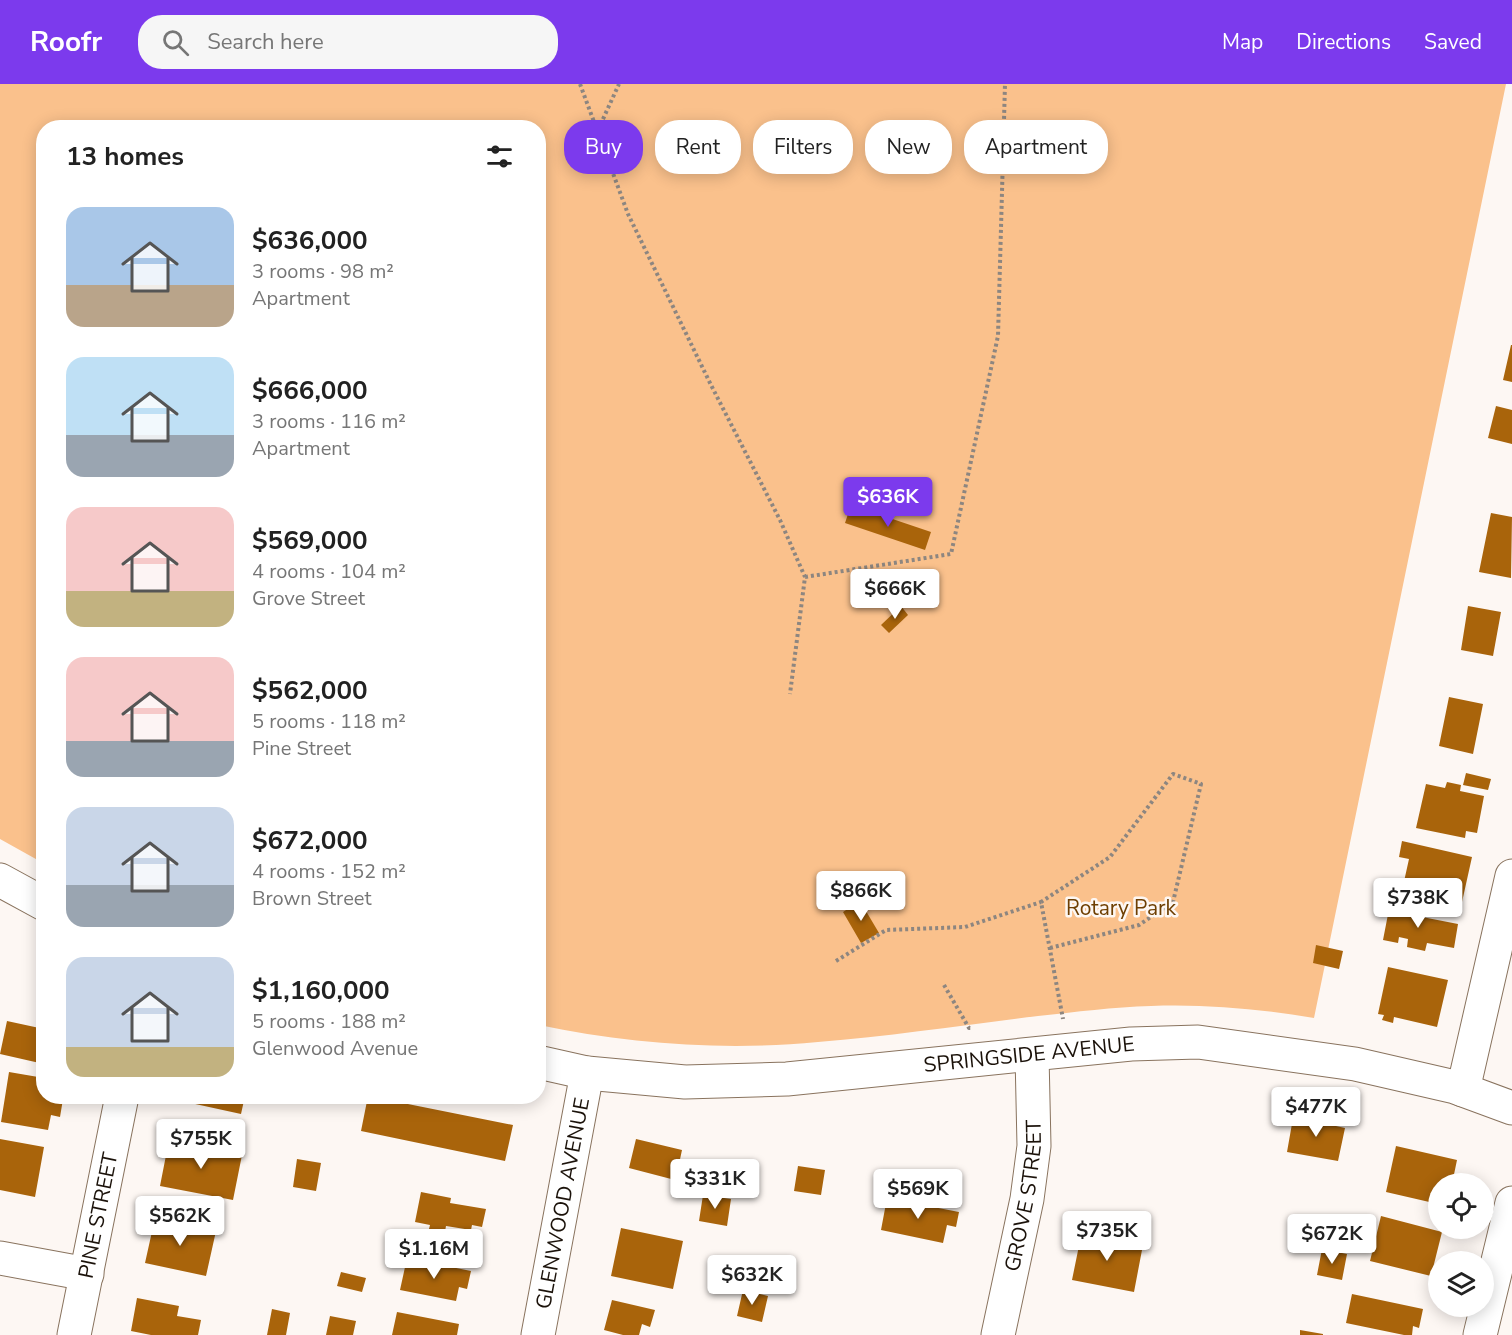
<!DOCTYPE html>
<html lang="en">
<head>
<meta charset="utf-8">
<style>
	:root { --surface:#fff; --page:#f6f6f6; --text:#222; --muted:#767676; --accent:#7c3aed }
	body { margin:0; font-family:"Nunito Sans",sans-serif; background:var(--page); color:var(--text); height:100vh; display:flex; flex-direction:column; font-size:22px; white-space:nowrap }
	* { box-sizing:border-box; margin:0 }
	p { font-size:20px; color:var(--muted) }
	.icon { flex:none; width:33px; height:33px; fill:none; stroke:currentColor; stroke-width:2; stroke-linecap:round; stroke-linejoin:round }
	.map { position:relative; flex:1; overflow:hidden }
	.panel { position:absolute; left:36px; top:36px; width:510px; height:984px; display:flex; flex-direction:column; background:var(--surface); border-radius:24px; box-shadow:0 3px 15px #0003 }
	.panel>* { flex:none }
	.hud { position:absolute; left:564px; top:36px; width:570px; height:54px; display:flex; gap:12px }
	.controls { position:absolute; left:1428px; top:1089px; display:grid; gap:12px }
	.controls a { display:grid; place-items:center; width:66px; height:66px; border-radius:50%; background:var(--surface); box-shadow:0 3px 15px #0003; font-size:30px }
	.price { position:absolute; translate:-50% -51px; padding:0 14px; border-radius:6px; background:#fff; color:#222; font-size:20px; line-height:39px; filter:drop-shadow(0 2px 3px #0008) }
	.price::after { content:''; position:absolute; left:50%; top:36px; width:18px; height:14px; margin-left:-9px; background:inherit; clip-path:polygon(0 0,100% 0,50% 100%) }
	.price.active { background:var(--accent); color:#fff }
	ul { padding:0; list-style:none }
	li { display:flex; align-items:center; gap:18px; height:150px; padding:0 30px }
	li span { display:grid; place-items:center; flex:none; width:168px; height:120px; border-radius:18px; color:#555 }
	li>.icon { margin-inline-start:auto }
	span .icon { width:72px; height:72px; fill:#fffc; stroke-width:1 }
	li b { font-size:26px }
	h2 { display:flex; justify-content:space-between; align-items:center; height:72px; padding:0 30px; font-size:26px }
	.pill { padding:0 21px; border-radius:24px; background:var(--surface); box-shadow:0 3px 15px #0003; font-size:21px; line-height:54px }
	.pill.active { background:var(--accent); color:#fff }
	header { display:flex; align-items:center; gap:36px; box-sizing:border-box; height:84px; padding:0 30px; background:var(--accent); color:#fff }
	header strong { font-size:28px }
	nav { display:flex; gap:33px; margin-inline-start:auto; font-size:21px }
	.search { width:420px; height:54px; background:var(--page); display:flex; align-items:center; gap:15px; box-sizing:border-box; padding:0 21px; border-radius:24px; color:var(--muted); font-size:22px }
	.map>svg:first-child { display:block }
	.green { fill:#fac18c }
	.building { fill:#a9640b }
	.lines { fill:none; stroke-linecap:round; stroke-linejoin:round }
	.street-casing { stroke:#89735e; stroke-width:35 }
	.secondary-casing { stroke:#89735e; stroke-width:35 }
	.path { stroke:#8d8680; stroke-width:4; stroke-dasharray:3 3; stroke-linecap:butt }
	.street { stroke:#fff; stroke-width:33 }
	.secondary { stroke:#fff; stroke-width:33 }
	.labels { text-anchor:middle; stroke-width:5; stroke-linejoin:round; paint-order:stroke }
	.park-label { font-size:21px; fill:#6e3f02; stroke:#fdf7f3 }
	.street-label { font-size:21px; fill:#1b120a; stroke:#fdf7f3 }
</style>
</head>
<body>
<header>
<strong>Roofr</strong>
<div class="search"><svg class="icon" aria-label="search" viewBox="0 0 24 24"><circle cx="10" cy="10" r="6"/><path d="M15 15l6 6"/></svg>Search here</div>
<nav><a>Map</a><a>Directions</a><a>Saved</a></nav>
</header>
<div class="map">
<svg width="1512" height="1251" viewBox="0 0 1512 1251">
	<rect width="100%" height="100%" fill="#fdf7f3"/>
	<path class="green" d="M0,0h1506l-192,934c-54,-9 -108,-14 -163,-12 -38,1 -75,6 -113,10 -73,9 -146,20 -220,26 -93,9 -189,2 -279,-17l-1,-897h-494l-1,735 -43,-24z"/>
	<path class="building" d="M1511,261h1v37l-9,-2z
		M1496,322l16,4v34l-24,-6z
		M851,421l80,27 -6,18 -80,-27z
		M1491,429l21,4 -1,61 -32,-6z
		M901,522l7,9 -19,18 -8,-8z
		M1468,522l33,6 -8,44 -32,-6z
		M1449,613l34,7 -10,50 -34,-8z
		M1466,689l25,6 -3,11 -25,-5z
		M1447,698l14,3 -1,6 24,5 -7,37 -11,-2 -1,7 -49,-10 10,-44 19,4z
		M1402,757l70,16 -10,45 -37,-8 -1,6 -23,-5 8,-36 -10,-2z
		M860,817l19,32 -18,10 -18,-31z
		M1390,820l28,6 -1,6 41,8 -4,24 -27,-5 -2,8 -18,-4 1,-8 -9,-2 -1,6 -15,-3z
		M1316,861l27,6 -4,18 -26,-6z
		M1388,883l60,13 -11,47 -43,-10 -1,6 -11,-3 2,-5 -6,-1z
		M7,937l37,8v35l-44,-10z
		M9,988l35,6v18l19,3 -3,18 -9,-2 -3,15 -47,-8z
		M178,1012h67l-4,18 -64,-14z
		M330,1012h18l-1,5z
		M368,1012l145,29 -8,36 -144,-30z
		M1313,1028l16,3 -2,9 18,4 -7,33 -51,-9 6,-34 18,3z
		M0,1055l44,8 -9,50 -35,-7z
		M636,1055l46,11 -3,14 10,2 -3,12 -10,-3 -1,5 -46,-12z
		M169,1056l73,15 -9,45 -73,-14z
		M1396,1062l61,14 -5,24h-14v20l-52,-12z
		M297,1075l24,4 -5,28 -23,-4z
		M798,1082l27,4 -4,25 -27,-4z
		M421,1108l30,6 -1,5 36,6 -4,18 -10,-2 -1,5 -25,-4 -2,11 -16,-4 2,-8 -15,-3z
		M703,1111l28,4 -4,27 -28,-5z
		M887,1114l72,14 -3,15 -9,-2 -4,18 -62,-13z
		M1381,1132l61,16 -11,44 -61,-15z
		M155,1134l61,13 -10,45 -61,-13z
		M621,1144l62,13 -10,48 -62,-13z
		M1082,1147l56,11 -1,7 5,1 -8,42 -62,-12z
		M1322,1165l25,5 -5,26 -25,-5z
		M407,1174l64,13 -4,18 -8,-2 -3,14 -56,-11z
		M341,1188l25,6 -4,14 -25,-6z
		M743,1206l25,6 -6,26 -25,-6z
		M1352,1210l71,15 -4,19 -6,-2 -1,9h-8l-58,-12z
		M137,1214l42,8 -2,10 24,4 -3,15h-47l-20,-4z
		M612,1216l43,10 -5,17 -8,-3 -3,11h-16l-19,-5z
		M272,1225l18,4 -4,22h-19z
		M397,1228l62,12 -2,11h-65z
		M330,1232l26,5 -3,14h-27z
		M1300,1246l23,4v1h-23z"/>
	<g class="lines">
		<g class="street-casing">
			<g id="street">
				<path d="M1463,1006l49,-214"/>
				<path d="M0,1174l87,16"/>
				<path id="s1" d="M74,1251l48,-239"/>
				<path id="s2" d="M538,1251l49,-262"/>
				<path id="s3" d="M998,1251l29,-136 7,-53 -2,-91"/>
				<path d="M1480,1251l32,-132"/>
			</g>
		</g>
		<g class="secondary-casing">
			<g id="secondary">
				<path d="M0,796l44,24"/>
				<path id="s4" d="M538,978l49,11 98,9 102,-3 344,-35 67,-2 157,22 100,23 57,21"/>
			</g>
		</g>
		<path class="path" d="M580,0l48,130 83,171 69,135 25,57 -15,117
			M598,46l21,-46
			M805,493l146,-23 47,-218 7,-252
			M1050,864l89,-23 34,-23 28,-118 -28,-10 -63,83 -69,45 22,117
			M836,877l50,-31 79,-3 76,-25
			M944,901l25,43h4"/>
		<use href="#street" class="street"/>
		<use href="#secondary" class="secondary"/>
	</g>
	<g class="labels">
		<g class="park-label">
			<text x="1121" y="831">Rotary Park</text>
		</g>
		<g class="street-label">
			<text dy="7" stroke="none"><textPath href="#s4" startOffset="494">SPRINGSIDE AVENUE</textPath></text>
			<text dy="7" stroke="none"><textPath href="#s3" startOffset="142">GROVE STREET</textPath></text>
			<text dy="7" stroke="none"><textPath href="#s2" startOffset="134">GLENWOOD AVENUE</textPath></text>
			<text dy="7" stroke="none"><textPath href="#s1" startOffset="122">PINE STREET</textPath></text>
		</g>
	</g>
</svg>
<div class="controls">
<a><svg class="icon" aria-label="locate" viewBox="0 0 24 24"><circle cx="12" cy="12" r="6"/><path d="M12 2v4M12 18v4M2 12h4M18 12h4"/></svg></a>
<a><svg class="icon" aria-label="layers" viewBox="0 0 24 24"><path d="M12 4l9 5-9 5-9-5zM3 14l9 5 9-5"/></svg></a>
</div>
<b class="price active" style="left:888px;top:444px">$636K</b>
<b class="price" style="left:895px;top:536px">$666K</b>
<b class="price" style="left:861px;top:838px">$866K</b>
<b class="price" style="left:1418px;top:845px">$738K</b>
<b class="price" style="left:1316px;top:1054px">$477K</b>
<b class="price" style="left:201px;top:1086px">$755K</b>
<b class="price" style="left:715px;top:1126px">$331K</b>
<b class="price" style="left:918px;top:1136px">$569K</b>
<b class="price" style="left:180px;top:1163px">$562K</b>
<b class="price" style="left:1107px;top:1178px">$735K</b>
<b class="price" style="left:1332px;top:1181px">$672K</b>
<b class="price" style="left:434px;top:1196px">$1.16M</b>
<b class="price" style="left:752px;top:1222px">$632K</b>
<div class="hud">
<a class="pill active">Buy</a>
<a class="pill">Rent</a>
<a class="pill">Filters</a>
<a class="pill">New</a>
<a class="pill">Apartment</a>
</div>
<section class="panel">
<h2>13 homes<svg class="icon" aria-label="filters" viewBox="0 0 24 24"><path d="M4 7h16M4 17h16"/><circle cx="9" cy="7" r="2"/><circle cx="15" cy="17" r="2"/></svg></h2>
<ul>
<li><span style="background:linear-gradient(#a9c7e8 65%,#b9a48a 0)"><svg class="icon" aria-label="home" viewBox="0 0 24 24"><path d="M3 11l9-7 9 7M6 9v11h12V9"/></svg></span><div><b>$636,000</b><p>3 rooms · 98 m²</p><p>Apartment</p></div></li>
<li><span style="background:linear-gradient(#bfe0f5 65%,#9aa5b1 0)"><svg class="icon" aria-label="home" viewBox="0 0 24 24"><path d="M3 11l9-7 9 7M6 9v11h12V9"/></svg></span><div><b>$666,000</b><p>3 rooms · 116 m²</p><p>Apartment</p></div></li>
<li><span style="background:linear-gradient(#f6c9c9 70%,#c2b280 0)"><svg class="icon" aria-label="home" viewBox="0 0 24 24"><path d="M3 11l9-7 9 7M6 9v11h12V9"/></svg></span><div><b>$569,000</b><p>4 rooms · 104 m²</p><p>Grove Street</p></div></li>
<li><span style="background:linear-gradient(#f6c9c9 70%,#9aa5b1 0)"><svg class="icon" aria-label="home" viewBox="0 0 24 24"><path d="M3 11l9-7 9 7M6 9v11h12V9"/></svg></span><div><b>$562,000</b><p>5 rooms · 118 m²</p><p>Pine Street</p></div></li>
<li><span style="background:linear-gradient(#c9d6e8 65%,#9aa5b1 0)"><svg class="icon" aria-label="home" viewBox="0 0 24 24"><path d="M3 11l9-7 9 7M6 9v11h12V9"/></svg></span><div><b>$672,000</b><p>4 rooms · 152 m²</p><p>Brown Street</p></div></li>
<li><span style="background:linear-gradient(#c9d6e8 75%,#c2b280 0)"><svg class="icon" aria-label="home" viewBox="0 0 24 24"><path d="M3 11l9-7 9 7M6 9v11h12V9"/></svg></span><div><b>$1,160,000</b><p>5 rooms · 188 m²</p><p>Glenwood Avenue</p></div></li>
</ul>
</section>
</div>
</body>
</html>
